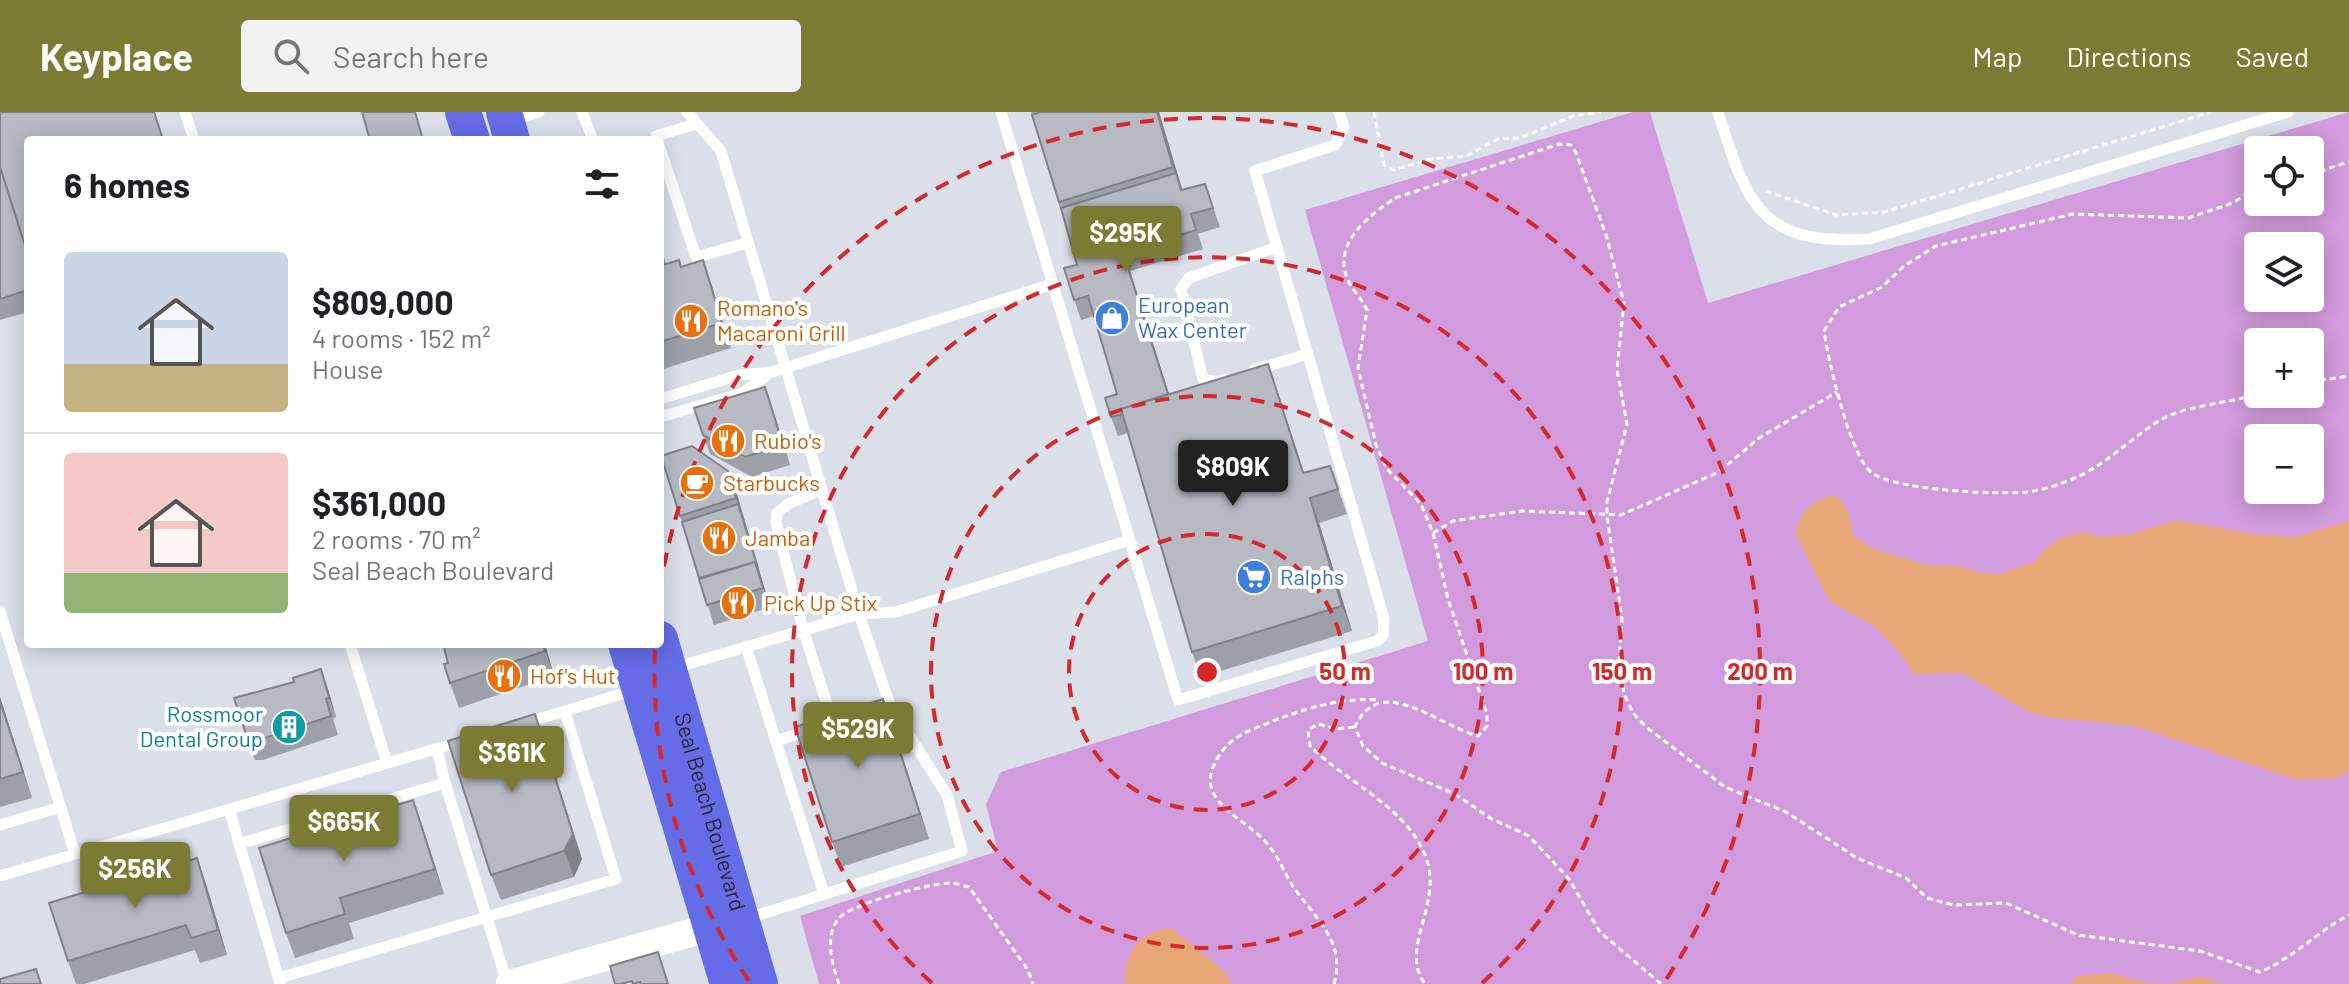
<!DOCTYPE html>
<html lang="en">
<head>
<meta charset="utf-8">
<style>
	:root { --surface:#fff; --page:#f2f2f2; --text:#202124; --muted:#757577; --line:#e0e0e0; --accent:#7c7b33 }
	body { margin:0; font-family:Barlow,sans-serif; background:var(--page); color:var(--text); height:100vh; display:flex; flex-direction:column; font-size:30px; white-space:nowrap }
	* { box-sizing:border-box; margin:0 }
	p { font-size:26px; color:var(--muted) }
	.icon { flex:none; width:44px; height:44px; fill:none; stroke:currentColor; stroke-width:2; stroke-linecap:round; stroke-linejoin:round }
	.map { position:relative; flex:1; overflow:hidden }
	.side { position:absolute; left:24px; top:24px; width:640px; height:512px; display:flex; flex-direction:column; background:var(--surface); border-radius:8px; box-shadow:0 4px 20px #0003 }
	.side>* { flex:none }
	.fabs { position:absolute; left:2244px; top:24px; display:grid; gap:16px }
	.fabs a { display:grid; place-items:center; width:80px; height:80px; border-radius:8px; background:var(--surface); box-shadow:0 4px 20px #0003; font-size:40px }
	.price { position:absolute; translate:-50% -68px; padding:0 18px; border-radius:8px; background:var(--accent); color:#fff; font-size:26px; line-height:52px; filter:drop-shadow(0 2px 4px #0008) }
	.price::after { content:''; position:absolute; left:50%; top:48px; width:24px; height:18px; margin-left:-12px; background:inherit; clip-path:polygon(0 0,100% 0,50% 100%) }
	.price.active { background:#222; color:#fff }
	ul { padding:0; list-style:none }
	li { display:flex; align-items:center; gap:24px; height:200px; padding:0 40px }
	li+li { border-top:2px solid var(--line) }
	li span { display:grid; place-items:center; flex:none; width:224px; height:160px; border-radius:8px; color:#555 }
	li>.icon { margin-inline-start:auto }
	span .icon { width:96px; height:96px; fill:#fffc; stroke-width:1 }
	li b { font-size:34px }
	h2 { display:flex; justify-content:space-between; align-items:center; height:96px; padding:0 40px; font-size:34px }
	header { display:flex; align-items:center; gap:48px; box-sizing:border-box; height:112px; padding:0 40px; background:var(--accent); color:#fff }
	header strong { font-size:38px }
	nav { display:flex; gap:44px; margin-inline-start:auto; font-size:28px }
	.search { width:560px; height:72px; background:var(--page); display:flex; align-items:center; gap:20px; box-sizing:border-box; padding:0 28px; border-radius:8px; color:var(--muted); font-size:30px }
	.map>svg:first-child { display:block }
	.green { fill:#d29bdd; fill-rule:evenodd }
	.water { fill:#e6a675 }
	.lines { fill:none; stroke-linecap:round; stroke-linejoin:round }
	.path { stroke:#fff; stroke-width:3; stroke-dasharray:6 4; stroke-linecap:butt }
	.service { stroke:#fff; stroke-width:11 }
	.tertiary { stroke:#fff; stroke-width:28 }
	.primary { stroke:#646ce7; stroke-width:36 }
	.wall { fill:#9da0a8 }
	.shaded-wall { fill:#808288 }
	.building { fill:#b7bac3; stroke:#808288; stroke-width:2 }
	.ring { fill:none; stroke:#d62828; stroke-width:4; stroke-dasharray:14 10 }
	.labels { text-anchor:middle; stroke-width:8; stroke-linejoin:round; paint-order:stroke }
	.shop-label { font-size:22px; fill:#366cbe; stroke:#fff; text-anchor:start }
	.food-label { font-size:22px; fill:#c56008; stroke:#fff; text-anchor:start }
	.culture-label { font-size:22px; fill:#0d838f; stroke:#fff; text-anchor:end }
	.street-label { font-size:22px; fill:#292929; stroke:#fff }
	.centre { fill:#d62828; stroke:#fff; stroke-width:4 }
	.ring-label { font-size:24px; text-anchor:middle; font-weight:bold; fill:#d62828; stroke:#fff; stroke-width:8; stroke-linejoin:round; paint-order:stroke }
</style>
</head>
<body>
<header>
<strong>Keyplace</strong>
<div class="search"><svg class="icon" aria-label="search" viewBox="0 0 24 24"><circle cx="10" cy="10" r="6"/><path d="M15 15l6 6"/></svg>Search here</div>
<nav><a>Map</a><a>Directions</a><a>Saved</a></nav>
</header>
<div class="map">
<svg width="2349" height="872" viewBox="0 0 2349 872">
	<rect width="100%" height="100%" fill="#dbdfea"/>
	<path class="green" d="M1633,0h17l58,191 641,-191v872h-1530l-19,-68 198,-65 -12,-47 15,-32 427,-131 -123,-431zM2258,38h52v52h-52zM2258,134h52v52h-52zM2258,230h52v52h-52zM2258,326h52v52h-52z"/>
	<path class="water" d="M1830,384l9,2 9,13 5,24 20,14 53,16 35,1 16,6 23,2 36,-13 8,-11 19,-13 21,-5 16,5 31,-3 46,-14 75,14 43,3 54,-16v250l-15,8h-39l-161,-53 -80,-8 -25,-6 -67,-39 -48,1 -14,-21 -26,-27 -45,-25 -34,-69c8,-21 13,-29 35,-36z
		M1171,816l52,42 9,14h-106c-5,-28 15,-54 45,-56z
		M2111,861c18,6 36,11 56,10 25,-2 26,-12 54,1h-151l7,-8z"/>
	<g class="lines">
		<path class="path" d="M1374,0l10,53 9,5 38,-11 35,-3 32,-17 22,-1 53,-22 28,-4
			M2310,62l39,-12
			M2258,77l-28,15 -42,14 -115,-4 -137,32 -32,20 -22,21 -43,20 -15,24c4,28 26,126 48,142 22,17 125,22 155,19 17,-2 37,-9 52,-16 32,-15 55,-41 85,-58 26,-13 65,-15 94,-24
			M1766,79l70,24 49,-3 326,-100
			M2310,270l39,-6
			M1433,421l20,-12 69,-10 99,4 98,-43 40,-34 78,-46
			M1354,615l-18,2 -18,-5 -10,6 2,16c35,35 96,61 115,109 20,48 -27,93 0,129
			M839,872c-7,-19 -15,-49 0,-66 14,-15 91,-35 112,-35 5,0 13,3 18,4l59,83 5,14
			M1334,872c12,-42 -18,-65 -40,-96 -9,-14 -15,-30 -25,-42 -20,-27 -75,-43 -54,-83 10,-21 26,-30 46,-37 39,-16 76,-29 118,-26
			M1661,872l-61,-52 -31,-53 -40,-43 -39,-18 -35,-24 -73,-31 -19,-17 -8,-19c24,-56 84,-1 123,9l9,-10v-12l-39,-115 -15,-66 -12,-29 -34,-35 -11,-24 -18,-77 9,-58c-5,-11 -15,-20 -20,-32 -14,-36 22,-62 48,-80l164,-54 12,1 5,8 30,82 18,68 -7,67 10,54 -20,78v14l15,103 -3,42 5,33 9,19 13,14 79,60 61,25 71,46 49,20 21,20 26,7 53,-2 72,32 122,16 60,21c32,-13 58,-41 89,-57"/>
		<path class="service" d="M185,0l9,28
			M582,0l11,28
			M687,0l34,39 138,463 31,91 57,90 15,56 -217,68
			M1001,0l177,588 199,-59 6,-6 1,-16 -129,-448 80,-26 9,-18 -5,-15
			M1718,0c29,93 43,134 151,127l419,-127
			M513,8l26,-8
			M656,24l40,-12
			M660,36l36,109 51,-14
			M1254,258l54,-16
			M1226,267l-9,3 -14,-3 -22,-90 8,-11 88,-31
			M660,287l79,-24 33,-3 281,-88
			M660,305l83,-24 28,-21
			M821,378l-33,14 -11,9 -1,10 27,106 30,94
			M0,499l75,243
			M350,532l37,119
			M746,534l78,248
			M674,556l185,-54 37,-2 234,-72
			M525,611l110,-33
			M776,629l34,-11
			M437,637l8,34
			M229,697l51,174
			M0,713l61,-18
			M239,732l206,-61 62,200
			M0,764l463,-135
			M279,866l337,-99 -51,-167"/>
		<path class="tertiary" d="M510,872l219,-62"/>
		<g class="primary">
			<path d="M463,0l9,28"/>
			<path d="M504,0l8,28"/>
			<path id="s1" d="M660,527l100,345"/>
			<path d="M626,532l102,340"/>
		</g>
	</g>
	<path class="wall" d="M0,0h155l9,28h-136v172l-28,8z
		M1031,0h128l23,78 23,-6 15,43 -22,7 5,15 -73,22 39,123 108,-4 27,83 26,-7 17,48 -28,9 33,108 -151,46 -9,-25 -64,-219 -10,3 -7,-19 6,-23 -23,-78 -13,4 -17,-52 13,-3z
		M660,131l6,21 15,3 22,-7 28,88 -71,22z
		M772,295l18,58 -38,12 -42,-23 -16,-46z
		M661,344l75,35 34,116 -56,18z
		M545,532l9,32 -95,32 -9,-25 -2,-20z
		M294,570l34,7 8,28 -3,1 5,17 -75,25h-8l-21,-62z
		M0,585l32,101 -32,9z
		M883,587l46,140 -88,28 -9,-25z
		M544,627l38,120 -8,18 -73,23 -10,-25z
		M422,713l22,69 -95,29 5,16 -59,19 -9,-25z
		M206,772l21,71 -27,8 -5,-13 -111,34h-8l-8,-23z"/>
	<path class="shaded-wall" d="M1157,0h2l24,80 -10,-25z
		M1123,140l7,19 47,149 -7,-20z
		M703,148l9,26 19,62 -9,-25z
		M1268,252l9,26 35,108 -9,-25z
		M765,275l7,20 18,58 -7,-20z
		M728,359l8,20 34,116 -7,-19z
		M1310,386l9,25 33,108 -10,-25z
		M543,532h2l9,32z
		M321,557l7,20 8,28 -7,-19z
		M0,585l32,101 -9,-26 -23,-71z
		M883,587l9,25 37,115 -9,-25z
		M535,602l47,145 -8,18 -10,-26z
		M413,688l9,25 22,69 -9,-25z
		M197,746l9,26 21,71 -9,-25z"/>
	<path class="building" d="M0,0h154l9,28h-135v115l-28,-88z
		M362,0h53l8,28h-53z
		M1040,0h117l16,55 -114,35 -27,-87z
		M0,55l28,88v35l-28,9z
		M1176,61l5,17 24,-6 8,24 -22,6 5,16 -73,22 45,142 -47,15 1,5 -11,3 -6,-19 12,-4 -29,-98 -14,4 -10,-32 13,-3 -16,-57z
		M679,148l2,7 22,-7 19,63 -62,19v-76z
		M1268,252l35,109 27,-7 8,23 -28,9 32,108 -150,46 -71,-243z
		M765,275l18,58 -38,12 -42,-22 -9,-27z
		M692,334l36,25 8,27 -56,18 -19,-60z
		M738,392l20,64 -3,-6 -56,16 -17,-56z
		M755,450l8,26 -56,17 -8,-26z
		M443,532h100l2,7 -95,32 -6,-19 4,-1z
		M321,557l8,29 -3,1 5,17 -75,25 -8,-1 -14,-42 60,-16 -1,-4z
		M883,587l37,115 -88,28 -37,-115z
		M0,589l23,71 -23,7z
		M535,602l38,120 -9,17 -73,24 -43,-134z
		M413,688l22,69 -95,29 5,16 -59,19 -27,-85z
		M197,746l21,72 -27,8 -5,-13 -118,36 -19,-58z
		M658,840l10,32h-27l-1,-2 -7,2 -1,-3 -11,3h-6l-5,-18z
		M36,857l5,15h-41v-5z"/>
	<g class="ring">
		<circle cx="1207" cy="560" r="138"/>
		<circle cx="1207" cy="560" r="276"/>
		<path d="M932 871A415 415 0 1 1 1482 871"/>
		<path d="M749 869A553 553 0 0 1 655 536M660 478A553 553 0 1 1 1665 869"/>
	</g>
	<defs>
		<g id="shop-disc" transform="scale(1.8)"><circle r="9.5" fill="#3f7fe0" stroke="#fff"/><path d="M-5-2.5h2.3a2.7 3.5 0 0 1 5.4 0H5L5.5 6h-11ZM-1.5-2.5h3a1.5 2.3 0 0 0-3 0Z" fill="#fff"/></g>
		<g id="restaurant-disc" transform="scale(1.8)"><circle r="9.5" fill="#e8710a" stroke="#fff"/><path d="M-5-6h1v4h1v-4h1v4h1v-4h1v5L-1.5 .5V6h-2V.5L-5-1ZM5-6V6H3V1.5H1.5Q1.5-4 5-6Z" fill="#fff"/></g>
		<g id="cafe-disc" transform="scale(1.8)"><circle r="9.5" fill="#e8710a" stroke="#fff"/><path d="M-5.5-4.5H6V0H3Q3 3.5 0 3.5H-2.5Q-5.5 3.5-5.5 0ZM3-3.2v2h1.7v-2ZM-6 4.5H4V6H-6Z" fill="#fff"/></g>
		<g id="supermarket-disc" transform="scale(1.8)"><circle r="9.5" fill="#3f7fe0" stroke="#fff"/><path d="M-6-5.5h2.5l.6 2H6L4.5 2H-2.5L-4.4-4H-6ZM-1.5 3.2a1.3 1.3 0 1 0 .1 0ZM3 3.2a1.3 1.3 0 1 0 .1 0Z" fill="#fff"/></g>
		<g id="building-disc" transform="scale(1.8)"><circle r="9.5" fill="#0f9aa8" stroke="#fff"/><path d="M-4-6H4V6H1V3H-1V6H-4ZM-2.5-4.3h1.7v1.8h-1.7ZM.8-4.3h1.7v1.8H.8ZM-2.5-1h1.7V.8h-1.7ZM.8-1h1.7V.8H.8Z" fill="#fff"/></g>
	</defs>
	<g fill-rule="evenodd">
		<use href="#shop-disc" x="1112" y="206"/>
		<use href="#restaurant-disc" x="691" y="209"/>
		<use href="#restaurant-disc" x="728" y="329"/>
		<use href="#cafe-disc" x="697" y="371"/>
		<use href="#restaurant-disc" x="719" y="426"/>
		<use href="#supermarket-disc" x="1254" y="465"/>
		<use href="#restaurant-disc" x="738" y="491"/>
		<use href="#restaurant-disc" x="504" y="564"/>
		<use href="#building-disc" x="289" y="615"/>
	</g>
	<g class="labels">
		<g class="shop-label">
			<text x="1138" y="201">European<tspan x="1138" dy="25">Wax Center</tspan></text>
			<text x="1280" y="473">Ralphs</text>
		</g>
		<g class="food-label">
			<text x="717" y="204">Romano's<tspan x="717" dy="25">Macaroni Grill</tspan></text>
			<text x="754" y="337">Rubio's</text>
			<text x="723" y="379">Starbucks</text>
			<text x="745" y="434">Jamba</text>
			<text x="764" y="499">Pick Up Stix</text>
			<text x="530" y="572">Hof's Hut</text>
		</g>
		<g class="culture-label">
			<text x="263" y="610">Rossmoor<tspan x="263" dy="25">Dental Group</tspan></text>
		</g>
		<g class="street-label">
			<text dy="8" stroke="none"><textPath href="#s1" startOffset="180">Seal Beach Boulevard</textPath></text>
		</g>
	</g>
	<circle cx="1207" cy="560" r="12" class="centre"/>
	<g class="ring-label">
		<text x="1345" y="568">50 m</text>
		<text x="1483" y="568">100 m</text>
		<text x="1622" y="568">150 m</text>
		<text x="1760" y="568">200 m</text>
	</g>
</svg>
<div class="fabs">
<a><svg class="icon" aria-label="locate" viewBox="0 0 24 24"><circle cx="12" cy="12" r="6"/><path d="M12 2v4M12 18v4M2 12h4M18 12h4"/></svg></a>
<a><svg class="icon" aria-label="layers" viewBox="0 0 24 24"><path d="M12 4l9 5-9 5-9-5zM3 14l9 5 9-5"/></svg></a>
<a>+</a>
<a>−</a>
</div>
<b class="price" style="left:1126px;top:162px">$295K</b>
<b class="price active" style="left:1233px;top:396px">$809K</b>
<b class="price" style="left:858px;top:658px">$529K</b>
<b class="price" style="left:512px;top:682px">$361K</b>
<b class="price" style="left:344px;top:751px">$665K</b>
<b class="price" style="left:135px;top:798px">$256K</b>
<section class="side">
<h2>6 homes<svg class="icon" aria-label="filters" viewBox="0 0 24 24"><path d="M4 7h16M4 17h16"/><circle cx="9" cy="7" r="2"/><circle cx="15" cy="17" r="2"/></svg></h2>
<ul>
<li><span style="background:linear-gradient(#c9d6e8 70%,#c2b280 0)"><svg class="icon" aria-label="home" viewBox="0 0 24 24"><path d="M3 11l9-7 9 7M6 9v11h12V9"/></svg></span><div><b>$809,000</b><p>4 rooms · 152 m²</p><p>House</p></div></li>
<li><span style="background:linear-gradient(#f6c9c9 75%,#8fb573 0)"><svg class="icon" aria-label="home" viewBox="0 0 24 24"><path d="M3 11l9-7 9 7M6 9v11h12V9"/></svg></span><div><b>$361,000</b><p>2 rooms · 70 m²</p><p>Seal Beach Boulevard</p></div></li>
</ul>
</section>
</div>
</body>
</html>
